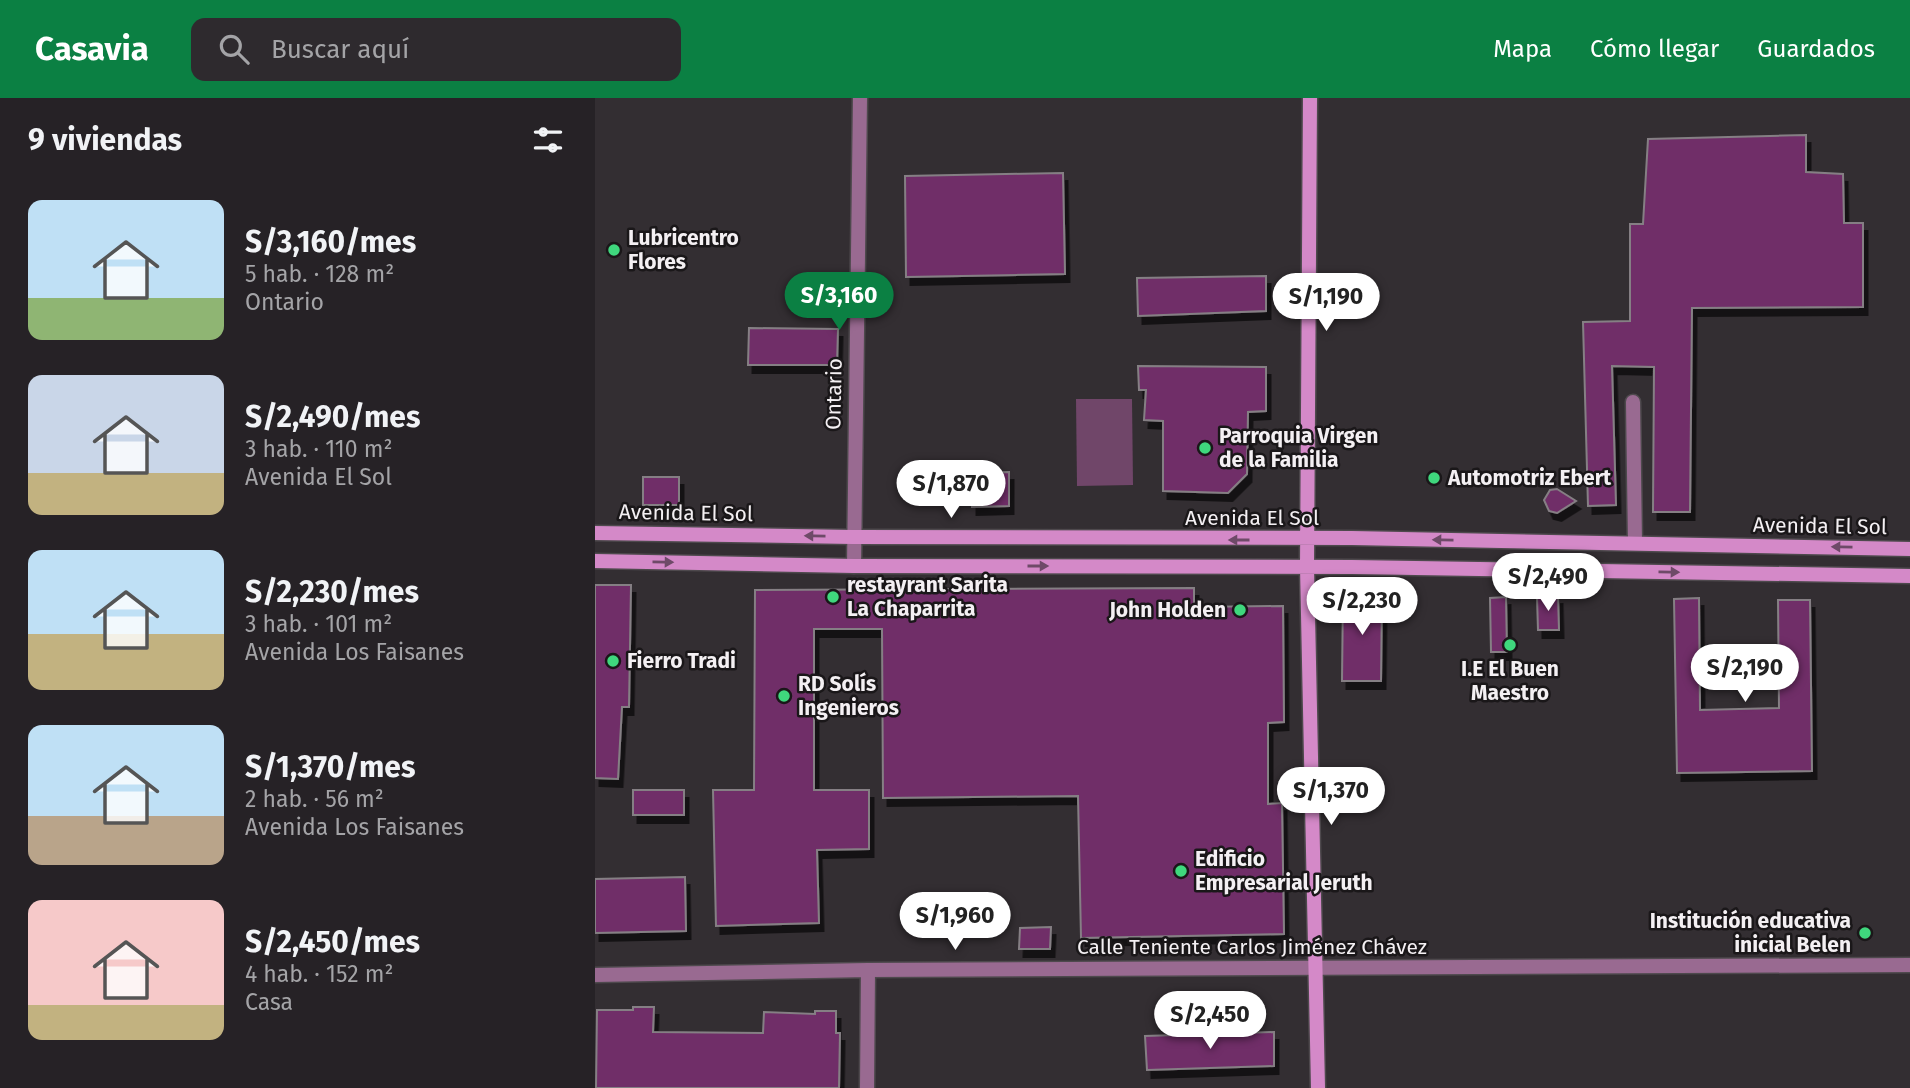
<!DOCTYPE html>
<html lang="es">
<head>
<meta charset="utf-8">
<style>
	:root { --surface:#262226; --page:#2e2a2e; --text:#f1f3f6; --muted:#a4a4a7; --accent:#0b8043 }
	body { margin:0; font-family:"Fira Sans",sans-serif; background:var(--page); color:var(--text); height:100vh; display:flex; flex-direction:column; font-size:26px; white-space:nowrap }
	* { box-sizing:border-box; margin:0 }
	p { font-size:23px; color:var(--muted) }
	.icon { flex:none; width:38px; height:38px; fill:none; stroke:currentColor; stroke-width:2; stroke-linecap:round; stroke-linejoin:round }
	.map { position:relative; flex:1; overflow:hidden }
	.drawer { display:flex; flex-direction:column; background:var(--surface); width:595px }
	.drawer>* { flex:none }
	.price { position:absolute; translate:-50% -60px; padding:0 16px; border-radius:24px; background:#fff; color:#222; font-size:23px; line-height:46px; filter:drop-shadow(0 2px 4px #0008) }
	.price::after { content:''; position:absolute; left:50%; top:42px; width:21px; height:16px; margin-left:-10px; background:inherit; clip-path:polygon(0 0,100% 0,50% 100%) }
	.price.active { background:var(--accent); color:#fff }
	ul { padding:0; list-style:none }
	li { display:flex; align-items:center; gap:21px; height:175px; padding:0 28px }
	li span { display:grid; place-items:center; flex:none; width:196px; height:140px; border-radius:14px; color:#555 }
	li>.icon { margin-inline-start:auto }
	span .icon { width:84px; height:84px; fill:#fffc; stroke-width:1 }
	li b { font-size:30px }
	h2 { display:flex; justify-content:space-between; align-items:center; height:84px; padding:0 28px; font-size:30px }
	header { display:flex; align-items:center; gap:42px; box-sizing:border-box; height:98px; padding:0 35px; background:var(--accent); color:#fff }
	header strong { font-size:33px }
	nav { display:flex; gap:38px; margin-inline-start:auto; font-size:24px }
	.search { width:490px; height:63px; background:var(--page); display:flex; align-items:center; gap:18px; box-sizing:border-box; padding:0 24px; border-radius:14px; color:var(--muted); font-size:26px }
	main { display:flex; flex:1; min-height:0 }
	.map>svg:first-child { display:block }
	.green { fill:#704669 }
	.building { fill:#702e68; stroke:#857f84; stroke-width:2; filter:url(#shadow) }
	.lines { fill:none; stroke-linecap:round; stroke-linejoin:round }
	.street-casing { stroke:#4e494d; stroke-width:17 }
	.secondary-casing { stroke:#4e494d; stroke-width:17 }
	.street { stroke:#996a91; stroke-width:14 }
	.secondary { stroke:#d489c8; stroke-width:14 }
	.oneway { fill:#6e4a68 }
	.poi-dot { fill:#3fd77d; stroke:#1a1719; stroke-width:2.5 }
	.labels { text-anchor:middle; stroke-width:5; stroke-linejoin:round; paint-order:stroke }
	.poi-label { font-size:21px; font-weight:bold; fill:#f4f0f3; stroke:#1a1719; text-anchor:start }
	.street-label { font-size:21px; fill:#f4f0f3; stroke:#1a1719 }
</style>
</head>
<body>
<header>
<strong>Casavia</strong>
<div class="search"><svg class="icon" aria-label="search" viewBox="0 0 24 24"><circle cx="10" cy="10" r="6"/><path d="M15 15l6 6"/></svg>Buscar aquí</div>
<nav><a>Mapa</a><a>Cómo llegar</a><a>Guardados</a></nav>
</header>
<main>
<section class="drawer">
<h2>9 viviendas<svg class="icon" aria-label="filters" viewBox="0 0 24 24"><path d="M4 7h16M4 17h16"/><circle cx="9" cy="7" r="2"/><circle cx="15" cy="17" r="2"/></svg></h2>
<ul>
<li><span style="background:linear-gradient(#bfe0f5 70%,#8fb573 0)"><svg class="icon" aria-label="home" viewBox="0 0 24 24"><path d="M3 11l9-7 9 7M6 9v11h12V9"/></svg></span><div><b>S/3,160/mes</b><p>5 hab. · 128 m²</p><p>Ontario</p></div></li>
<li><span style="background:linear-gradient(#c9d6e8 70%,#c2b280 0)"><svg class="icon" aria-label="home" viewBox="0 0 24 24"><path d="M3 11l9-7 9 7M6 9v11h12V9"/></svg></span><div><b>S/2,490/mes</b><p>3 hab. · 110 m²</p><p>Avenida El Sol</p></div></li>
<li><span style="background:linear-gradient(#bfe0f5 60%,#c2b280 0)"><svg class="icon" aria-label="home" viewBox="0 0 24 24"><path d="M3 11l9-7 9 7M6 9v11h12V9"/></svg></span><div><b>S/2,230/mes</b><p>3 hab. · 101 m²</p><p>Avenida Los Faisanes</p></div></li>
<li><span style="background:linear-gradient(#bfe0f5 65%,#b9a48a 0)"><svg class="icon" aria-label="home" viewBox="0 0 24 24"><path d="M3 11l9-7 9 7M6 9v11h12V9"/></svg></span><div><b>S/1,370/mes</b><p>2 hab. · 56 m²</p><p>Avenida Los Faisanes</p></div></li>
<li><span style="background:linear-gradient(#f6c9c9 75%,#c2b280 0)"><svg class="icon" aria-label="home" viewBox="0 0 24 24"><path d="M3 11l9-7 9 7M6 9v11h12V9"/></svg></span><div><b>S/2,450/mes</b><p>4 hab. · 152 m²</p><p>Casa</p></div></li>
</ul>
</section>
<div class="map">
<svg width="1315" height="990" viewBox="0 0 1315 990">
	<defs>
		<filter id="shadow"><feDropShadow dx="4.5" dy="8" stdDeviation="0" flood-color="#0009"/></filter>
	</defs>
	<rect width="100%" height="100%" fill="#332e32"/>
	<path class="green" d="M481,301h56l1,86 -56,1z"/>
	<path class="building" d="M1211,37v37l37,2 1,49h19v84l-171,1 -2,204h-37l1,-145 -42,-1 4,139 -28,1 -5,-184 47,-1v-97h13l5,-85z
		M468,75l2,101 -159,3 -1,-101z
		M671,178v35l-128,5 -1,-38z
		M154,230l89,1 -1,36h-89z
		M543,268l128,1v44l-18,1 -1,62 -19,19 -65,-2v-70l-19,-1 2,-30h-7z
		M414,374v34l-37,1v-34z
		M48,379h36v28h-36z
		M962,391l19,12 -19,12 -8,-2 -5,-11 6,-10z
		M0,487h36l-2,122h-7l-4,72 -23,-1z
		M599,490v19l89,-1 1,116 -16,1v81l14,-1 2,131 -203,4 -3,-142 -195,2 -1,-169h-68v161h55v59l-52,1 2,73 -103,3 -3,-136h41l1,-200z
		M748,495h39l-1,88h-39z
		M963,498l1,34h-21l-1,-33z
		M911,499l1,55h-16l-1,-54z
		M1104,500l1,112 79,-2 -1,-108h32l2,171 -135,2 -3,-174z
		M38,692h51v25h-51z
		M90,779l1,54 -91,2v-54z
		M456,829l-1,22h-31l1,-21z
		M38,909h21l-1,25 110,1 1,-21 51,2v-3h21v22h4l-1,55h-243l1,-78h36z
		M679,934v34l-127,4 -2,-34z"/>
	<g class="lines">
		<g class="street-casing">
			<path id="street" d="M1038,304l2,141
				M259,468l6,-468
				M0,877l273,-5 1042,-5
				M272,990l1,-118"/>
		</g>
		<g class="secondary-casing">
			<path id="secondary" d="M715,0l-3,469 11,521
				M0,435l258,4 499,1 558,11
				M0,463l259,5 498,1 558,9"/>
		</g>
		<use href="#street" class="street"/>
		<use href="#secondary" class="secondary"/>
	</g>
	<defs><path id="oneway-solid" d="M-6-.8H1V-3.2L6.5 0L1 3.2V.8H-6Z" transform="scale(1.75)"/></defs>
	<g class="oneway">
		<use href="#oneway-solid" transform="translate(220 438) rotate(-179)"/>
		<use href="#oneway-solid" transform="translate(644 442) rotate(-180)"/>
		<use href="#oneway-solid" transform="translate(848 442) rotate(-179)"/>
		<use href="#oneway-solid" transform="translate(1247 449) rotate(-179)"/>
		<use href="#oneway-solid" transform="translate(68 464) rotate(1)"/>
		<use href="#oneway-solid" transform="translate(443 468)"/>
		<use href="#oneway-solid" transform="translate(1074 474) rotate(1)"/>
	</g>
	<g class="poi-dot">
		<circle cx="19" cy="152" r="7"/>
		<circle cx="610" cy="350" r="7"/>
		<circle cx="839" cy="380" r="7"/>
		<circle cx="238" cy="499" r="7"/>
		<circle cx="645" cy="512" r="7"/>
		<circle cx="915" cy="547" r="7"/>
		<circle cx="18" cy="563" r="7"/>
		<circle cx="189" cy="598" r="7"/>
		<circle cx="586" cy="773" r="7"/>
		<circle cx="1270" cy="835" r="7"/>
	</g>
	<g class="labels">
		<g class="poi-label">
			<text x="33" y="147">Lubricentro<tspan x="33" dy="24">Flores</tspan></text>
			<text x="624" y="345">Parroquia Virgen<tspan x="624" dy="24">de la Familia</tspan></text>
			<text x="853" y="387">Automotriz Ebert</text>
			<text x="252" y="494">restayrant Sarita<tspan x="252" dy="24">La Chaparrita</tspan></text>
			<text x="631" y="519" text-anchor="end">John Holden</text>
			<text x="32" y="570">Fierro Tradi</text>
			<text x="915" y="578" text-anchor="middle">I.E El Buen<tspan x="915" dy="24">Maestro</tspan></text>
			<text x="203" y="593">RD Solís<tspan x="203" dy="24">Ingenieros</tspan></text>
			<text x="600" y="768">Edificio<tspan x="600" dy="24">Empresarial Jeruth</tspan></text>
			<text x="1256" y="830" text-anchor="end">Institución educativa<tspan x="1256" dy="24">inicial Belen</tspan></text>
		</g>
		<g class="street-label">
			<text transform="translate(239 296) rotate(-89)" y="7">Ontario</text>
			<text transform="translate(91 415) rotate(1)" y="7">Avenida El Sol</text>
			<text x="657" y="427">Avenida El Sol</text>
			<text transform="translate(1225 428) rotate(1)" y="7">Avenida El Sol</text>
			<text x="657" y="856">Calle Teniente Carlos Jiménez Chávez</text>
		</g>
	</g>
</svg>
<b class="price active" style="left:244px;top:234px">S/3,160</b>
<b class="price" style="left:731px;top:235px">S/1,190</b>
<b class="price" style="left:356px;top:422px">S/1,870</b>
<b class="price" style="left:953px;top:515px">S/2,490</b>
<b class="price" style="left:767px;top:539px">S/2,230</b>
<b class="price" style="left:1150px;top:606px">S/2,190</b>
<b class="price" style="left:736px;top:729px">S/1,370</b>
<b class="price" style="left:360px;top:854px">S/1,960</b>
<b class="price" style="left:615px;top:953px">S/2,450</b>
</div>
</main>
</body>
</html>
